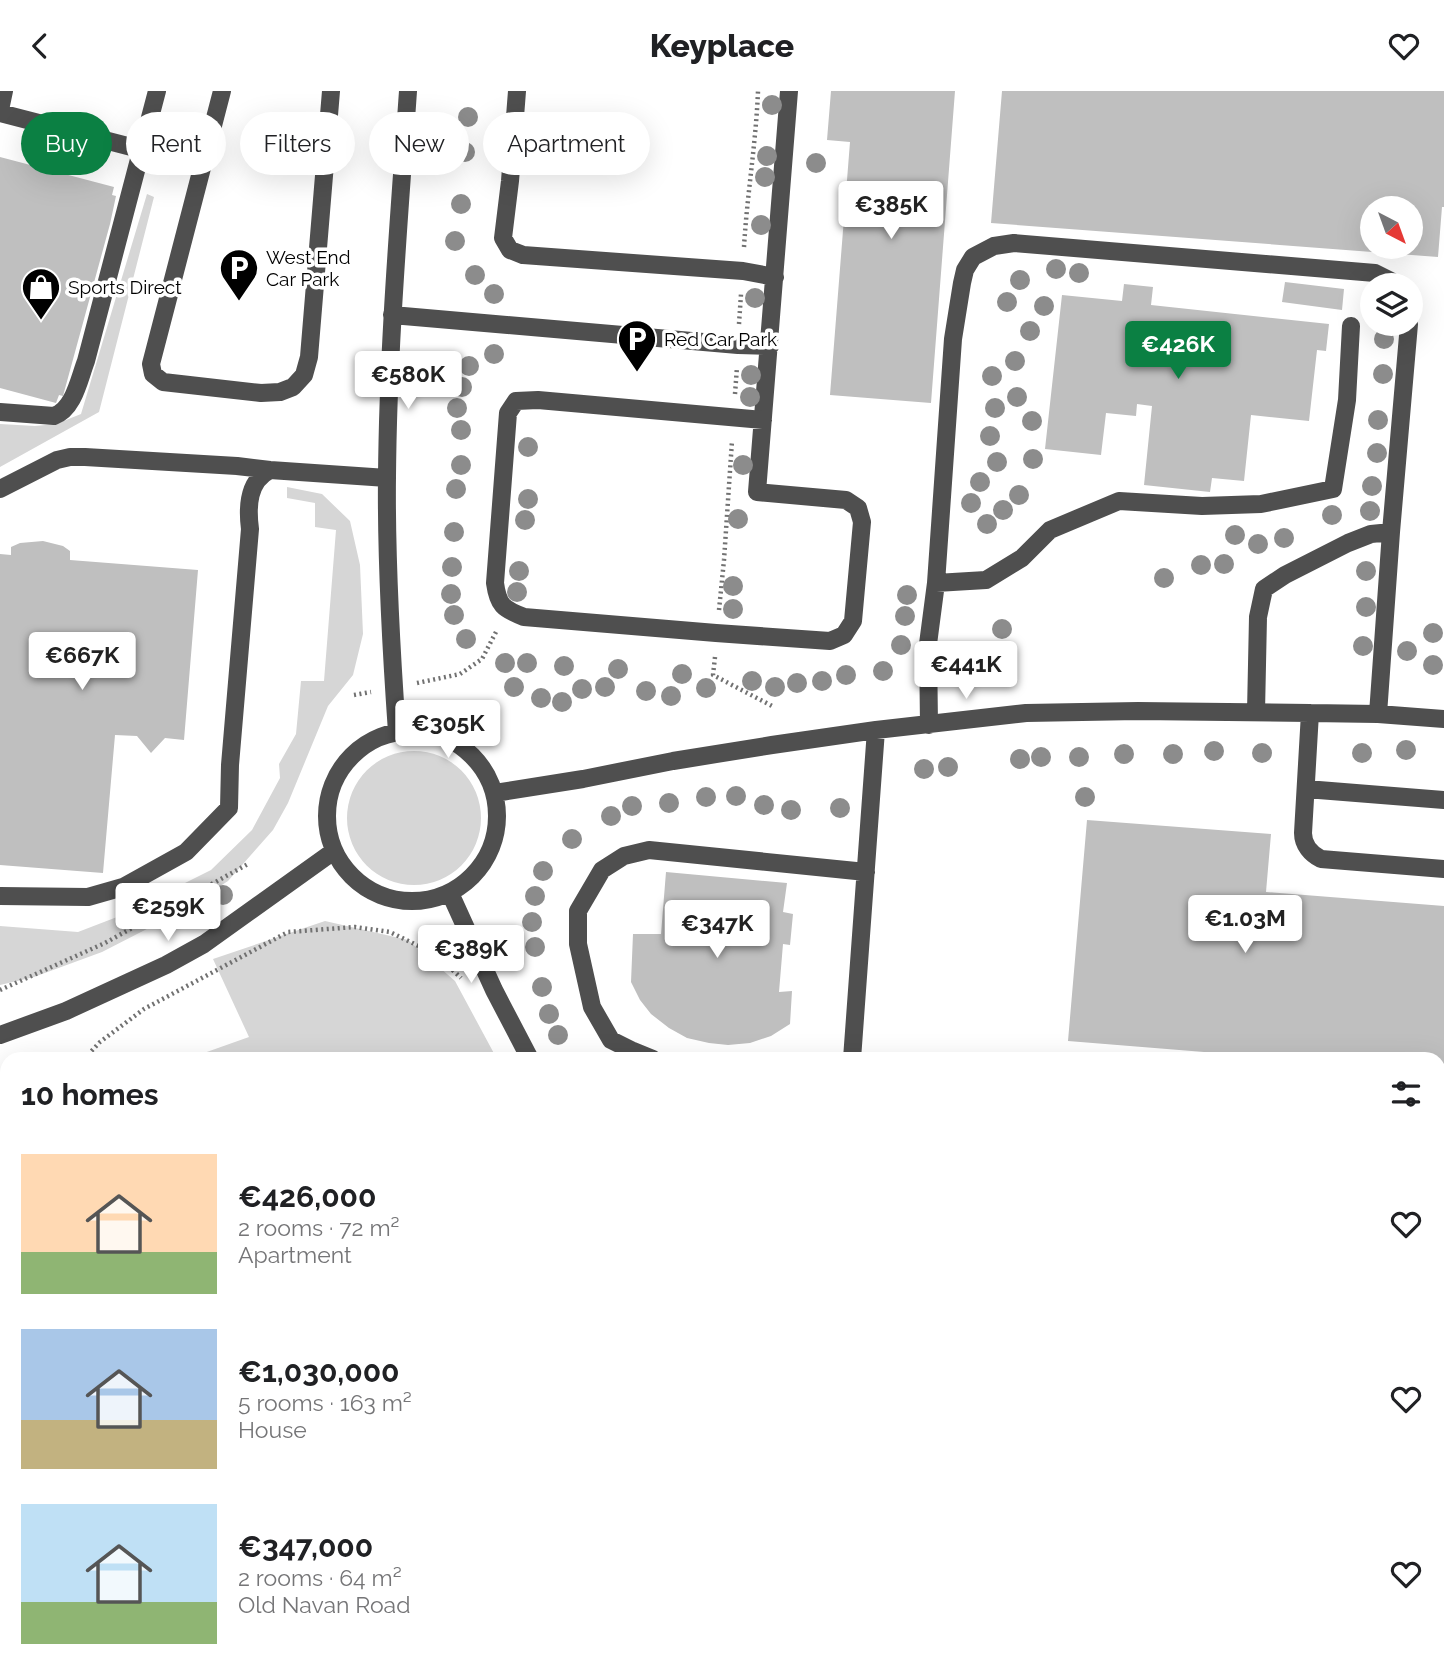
<!DOCTYPE html>
<html lang="en">
<head>
<meta charset="utf-8">
<style>
	:root { --surface:#fff; --page:#f6f6f6; --text:#202124; --muted:#757577; --accent:#0b8043 }
	body { margin:0; font-family:Raleway,sans-serif; background:var(--page); color:var(--text); height:100vh; display:flex; flex-direction:column; font-size:26px; white-space:nowrap }
	* { box-sizing:border-box; margin:0 }
	p { font-size:23px; color:var(--muted) }
	.icon { flex:none; width:38px; height:38px; fill:none; stroke:currentColor; stroke-width:2; stroke-linecap:round; stroke-linejoin:round }
	.map { position:relative; flex:1; overflow:hidden }
	.sheet { position:absolute; left:0px; top:961px; width:1446px; height:625px; display:flex; flex-direction:column; background:var(--surface); border-radius:21px 21px 0 0; box-shadow:0 7px 28px #0002 }
	.sheet>* { flex:none }
	.hud { position:absolute; left:21px; top:21px; width:700px; height:63px; display:flex; gap:14px }
	.needle { width:46px; rotate:139deg }
	.fabs { position:absolute; left:1360px; top:105px; display:grid; gap:14px }
	.fabs a { display:grid; place-items:center; width:63px; height:63px; border-radius:50%; background:var(--surface); box-shadow:0 7px 28px #0002; font-size:35px }
	.price { position:absolute; translate:-50% -60px; padding:0 16px; border-radius:7px; background:#fff; color:#222; font-size:23px; line-height:46px; filter:drop-shadow(0 2px 4px #0008) }
	.price::after { content:''; position:absolute; left:50%; top:42px; width:21px; height:16px; margin-left:-10px; background:inherit; clip-path:polygon(0 0,100% 0,50% 100%) }
	.price.active { background:var(--accent); color:#fff }
	ul { padding:0; list-style:none }
	li { display:flex; align-items:center; gap:21px; height:175px; padding:0 21px }
	li span { display:grid; place-items:center; flex:none; width:196px; height:140px; border-radius:0px; color:#555 }
	li>.icon { margin-inline-start:auto }
	span .icon { width:84px; height:84px; fill:#fffc; stroke-width:1 }
	li b { font-size:30px }
	h2 { display:flex; justify-content:space-between; align-items:center; height:84px; padding:0 21px; font-size:30px }
	.chip { padding:0 24px; border-radius:32px; background:var(--surface); box-shadow:0 7px 28px #0002; font-size:24px; line-height:63px }
	.chip.active { background:var(--accent); color:#fff }
	header { display:flex; justify-content:space-between; align-items:center; height:91px; padding:0 21px; background:var(--surface); font-size:32px; font-weight:800 }
	.map>svg:first-child { display:block }
	.green { fill:#d6d6d6 }
	.lines { fill:none; stroke-linecap:round; stroke-linejoin:round }
	.river { stroke:#9d9d9d; stroke-width:54 }
	.building { fill:#bfbfbf; fill-rule:evenodd }
	.highway-casing { stroke:#dbdbdb; stroke-width:24 }
	.path { stroke:#717171; stroke-width:4.5; stroke-dasharray:2 3.5; stroke-linecap:butt }
	.minor { stroke:#4f4f4f; stroke-width:18 }
	.highway { stroke:#000; stroke-width:21 }
	.tree { fill:#8c8c8c }
	.labels { text-anchor:middle; stroke-width:7; stroke-linejoin:round; paint-order:stroke }
	.poi-label { font-size:19px; fill:#000; stroke:#fff; text-anchor:start }
</style>
</head>
<body>
<header><svg class="icon" aria-label="back" viewBox="0 0 24 24"><path d="M15 5l-7 7 7 7"/></svg>Keyplace<svg class="icon" aria-label="heart" viewBox="0 0 24 24"><path d="M12 20l-8-8c-3-5 5-10 8-4 3-6 11-1 8 4z"/></svg></header>
<div class="map">
<svg width="1444" height="1585" viewBox="0 0 1444 1585">
	<rect width="100%" height="100%" fill="#fff"/>
	<path class="green" d="M147,103l7,3 -55,215 -99,55v-43l35,2 21,-2 25,-10z
		M287,396l35,7 28,27 10,44 3,69 -10,41 -25,31 -40,97 -15,27 -45,51 -48,31 -78,40 -68,25 -34,8v-59l78,6 39,-15 94,-47 41,-40 28,-52 -1,-14 17,-30 5,-53h23l12,-151 -21,-3v-24l-28,-5z
		M347 727a67 67 0 1 1 134 0a67 67 0 1 1-134 0Z
		M325,830l83,19 47,41 42,78h-310l62,-22 -36,-78z
		M1438,1020h6v77h-5z
		M7,1042v41h-7v-40z
		M0,1263h7v315h1431l1,-83 5,1v89h-1444z
		M1439,1282l5,1v140h-6z"/>
	<g class="lines">
		<path class="river" d="M679,1578l18,7
			M942,1578l12,7
			M0,1585h2
			M61,1585h12
			M485,1585l14,-7
			M763,1585l6,-7"/>
	</g>
	<path class="building" d="M831,0h124l-24,312 -101,-8 20,-253 -23,-2z
		M1002,0h442v116h-2l-4,50 -447,-34zM1372,117h38v39h-38z
		M0,66l114,30 -2,8 4,1 -6,28 -47,172 -4,-1 -3,8 -56,-15z
		M1285,191l59,7 -2,21 -60,-8z
		M1124,193l29,3 -2,18 178,19 -3,27 -9,-1 -8,71 -58,-6 -7,66 -32,-3 -2,14 -66,-7 8,-79 -15,-2 -1,12 -30,-3 -5,42 -56,-6 17,-154 60,6z
		M43,450l20,5 7,5v9l128,10 -14,170 -19,-2 -14,15 -14,-17 -22,-1 -12,138 -103,-8v-311l11,1v-8l9,-4z
		M1087,729l184,14 -5,58 178,14v165l-6,-1v-11h-146l-224,-18z
		M666,781l121,11 -4,29 10,2 -3,31 -7,-1 -4,48 13,-1 -2,33 -19,12 -21,7 -22,2 -19,-2 -22,-5 -18,-10 -18,-14 -11,-14 -9,-18 2,-48h28z"/>
	<g class="lines">
		<g class="highway-casing">
			<path id="highway" d="M0,1121l7,-1
				M1438,1126h6
				M0,1202h7
				M1438,1223h6
				M1438,1260l6,1"/>
		</g>
		<path class="path" d="M744,156c3,-52 12,-104 14,-156
			M739,233l2,-30
			M735,303l2,-27
			M719,519l5,-50 8,-119
			M715,566l-2,18 61,32
			M417,592l43,-9 22,-15 15,-29
			M354,604l17,-3
			M0,899l105,-47 143,-79
			M84,968l16,-17 44,-33 144,-77 67,-5 35,5 47,23 24,23
			M0,1020l7,-2
			M1438,1539h6
			M1236,1578l3,7
			M1337,1578l25,4 8,3
			M1257,1585l21,-7"/>
		<path class="minor" d="M222,0l-71,273 2,10 10,8 98,11 19,-1 13,-5 11,-12 5,-18 22,-266
			M517,0l-7,90 -7,57 7,12 13,5 220,16 32,6
			M0,19l4,-19
			M0,22l143,37
			M392,224l346,30 32,1
			M0,321l54,4c20,-7 25,-37 32,-55l71,-270
			M763,329l-225,-20 -22,1 -8,12 -13,170c3,22 8,26 29,34l192,16 114,8 14,-6 9,-14 9,-99 -4,-14 -12,-8 -89,-8 32,-401
			M0,398l57,-29 13,-3h15l152,9 33,4 117,8
			M936,492l50,-3 36,-22 28,-28 69,-29 83,5 59,-2 72,-15 14,-89 4,-74
			M1256,621l2,-95 6,-28 21,-14 63,-32 23,-9 20,-2
			M1310,622l-7,120c0,12 8,21 18,26l123,10
			M1378,623l13,-182 18,-208
			M929,634l-1,-81 8,-61 17,-244 9,-56 3,-13 8,-13 21,-11 20,-3 361,30 16,8 4,4
			M327 725a85 85 0 1 1 170 0a85 85 0 1 1-170 0Z
			M397,641c-6,-85 -11,-170 -10,-255 1,-129 12,-257 21,-386
			M1306,698l138,11
			M495,702l88,-14 90,-18 99,-16 104,-15 150,-17 112,-2 172,2 68,1 66,5
			M450,802l44,97 36,69
			M0,805l88,1 35,-10 63,-35 43,-44 1,-43 20,-236c-3,-23 -2,-48 20,-59
			M0,944l66,-24 100,-46 38,-21 130,-93
			M653,968l-22,-9 -20,-10 -19,-33 -14,-63v-33l24,-41 22,-14 25,-6 217,22
			M852,968l24,-329
			M1438,1000h6
			M1438,1450h6"/>
		<use href="#highway" class="highway"/>
	</g>
	<g class="tree">
		<circle cx="772" cy="14" r="10"/>
		<circle cx="468" cy="26" r="10"/>
		<circle cx="465" cy="61" r="10"/>
		<circle cx="767" cy="65" r="10"/>
		<circle cx="816" cy="72" r="10"/>
		<circle cx="765" cy="86" r="10"/>
		<circle cx="461" cy="113" r="10"/>
		<circle cx="761" cy="134" r="10"/>
		<circle cx="455" cy="150" r="10"/>
		<circle cx="1056" cy="178" r="10"/>
		<circle cx="1079" cy="182" r="10"/>
		<circle cx="475" cy="184" r="10"/>
		<circle cx="1020" cy="189" r="10"/>
		<circle cx="494" cy="203" r="10"/>
		<circle cx="755" cy="207" r="10"/>
		<circle cx="1007" cy="211" r="10"/>
		<circle cx="1044" cy="215" r="10"/>
		<circle cx="1030" cy="240" r="10"/>
		<circle cx="1384" cy="248" r="10"/>
		<circle cx="494" cy="263" r="10"/>
		<circle cx="1015" cy="270" r="10"/>
		<circle cx="469" cy="275" r="10"/>
		<circle cx="1383" cy="283" r="10"/>
		<circle cx="751" cy="284" r="10"/>
		<circle cx="992" cy="285" r="10"/>
		<circle cx="462" cy="296" r="10"/>
		<circle cx="750" cy="306" r="10"/>
		<circle cx="1017" cy="306" r="10"/>
		<circle cx="457" cy="317" r="10"/>
		<circle cx="995" cy="317" r="10"/>
		<circle cx="1378" cy="329" r="10"/>
		<circle cx="1032" cy="330" r="10"/>
		<circle cx="461" cy="339" r="10"/>
		<circle cx="990" cy="345" r="10"/>
		<circle cx="528" cy="356" r="10"/>
		<circle cx="1377" cy="362" r="10"/>
		<circle cx="1033" cy="368" r="10"/>
		<circle cx="997" cy="371" r="10"/>
		<circle cx="461" cy="374" r="10"/>
		<circle cx="743" cy="374" r="10"/>
		<circle cx="980" cy="391" r="10"/>
		<circle cx="1372" cy="395" r="10"/>
		<circle cx="456" cy="398" r="10"/>
		<circle cx="1019" cy="404" r="10"/>
		<circle cx="528" cy="408" r="10"/>
		<circle cx="971" cy="412" r="10"/>
		<circle cx="1003" cy="419" r="10"/>
		<circle cx="1370" cy="420" r="10"/>
		<circle cx="1332" cy="424" r="10"/>
		<circle cx="738" cy="428" r="10"/>
		<circle cx="525" cy="429" r="10"/>
		<circle cx="987" cy="433" r="10"/>
		<circle cx="454" cy="441" r="10"/>
		<circle cx="1235" cy="444" r="10"/>
		<circle cx="1284" cy="447" r="10"/>
		<circle cx="1258" cy="453" r="10"/>
		<circle cx="1224" cy="473" r="10"/>
		<circle cx="1201" cy="474" r="10"/>
		<circle cx="452" cy="476" r="10"/>
		<circle cx="519" cy="480" r="10"/>
		<circle cx="1366" cy="480" r="10"/>
		<circle cx="1164" cy="487" r="10"/>
		<circle cx="733" cy="495" r="10"/>
		<circle cx="517" cy="501" r="10"/>
		<circle cx="451" cy="503" r="10"/>
		<circle cx="907" cy="504" r="10"/>
		<circle cx="1366" cy="516" r="10"/>
		<circle cx="733" cy="518" r="10"/>
		<circle cx="454" cy="524" r="10"/>
		<circle cx="905" cy="525" r="10"/>
		<circle cx="1002" cy="538" r="10"/>
		<circle cx="1433" cy="542" r="10"/>
		<circle cx="466" cy="548" r="10"/>
		<circle cx="901" cy="554" r="10"/>
		<circle cx="1363" cy="555" r="10"/>
		<circle cx="1407" cy="560" r="10"/>
		<circle cx="977" cy="567" r="10"/>
		<circle cx="1001" cy="567" r="10"/>
		<circle cx="505" cy="572" r="10"/>
		<circle cx="527" cy="572" r="10"/>
		<circle cx="1433" cy="574" r="10"/>
		<circle cx="564" cy="575" r="10"/>
		<circle cx="618" cy="578" r="10"/>
		<circle cx="883" cy="580" r="10"/>
		<circle cx="682" cy="583" r="10"/>
		<circle cx="846" cy="584" r="10"/>
		<circle cx="752" cy="590" r="10"/>
		<circle cx="822" cy="590" r="10"/>
		<circle cx="797" cy="592" r="10"/>
		<circle cx="514" cy="596" r="10"/>
		<circle cx="605" cy="596" r="10"/>
		<circle cx="775" cy="596" r="10"/>
		<circle cx="706" cy="597" r="10"/>
		<circle cx="582" cy="598" r="10"/>
		<circle cx="646" cy="600" r="10"/>
		<circle cx="671" cy="605" r="10"/>
		<circle cx="541" cy="607" r="10"/>
		<circle cx="562" cy="611" r="10"/>
		<circle cx="1406" cy="659" r="10"/>
		<circle cx="1214" cy="660" r="10"/>
		<circle cx="1262" cy="662" r="10"/>
		<circle cx="1362" cy="662" r="10"/>
		<circle cx="1124" cy="663" r="10"/>
		<circle cx="1173" cy="663" r="10"/>
		<circle cx="1041" cy="666" r="10"/>
		<circle cx="1079" cy="666" r="10"/>
		<circle cx="1020" cy="668" r="10"/>
		<circle cx="948" cy="676" r="10"/>
		<circle cx="924" cy="678" r="10"/>
		<circle cx="736" cy="705" r="10"/>
		<circle cx="706" cy="706" r="10"/>
		<circle cx="1085" cy="706" r="10"/>
		<circle cx="669" cy="712" r="10"/>
		<circle cx="764" cy="714" r="10"/>
		<circle cx="632" cy="715" r="10"/>
		<circle cx="840" cy="717" r="10"/>
		<circle cx="791" cy="719" r="10"/>
		<circle cx="611" cy="725" r="10"/>
		<circle cx="572" cy="748" r="10"/>
		<circle cx="543" cy="780" r="10"/>
		<circle cx="223" cy="804" r="10"/>
		<circle cx="535" cy="805" r="10"/>
		<circle cx="532" cy="831" r="10"/>
		<circle cx="535" cy="856" r="10"/>
		<circle cx="542" cy="896" r="10"/>
		<circle cx="549" cy="923" r="10"/>
		<circle cx="558" cy="944" r="10"/>
	</g>
	<defs>
		<g id="parking-pin" transform="scale(2.0125)"><path d="M0 17L-7.5 6A9.5 9.5 0 1 1 7.5 6Z" fill="#000" stroke="#fff"/><path d="M-3.5-5.5H1a3.5 3.5 0 0 1 0 7H-1V5.5H-3.5ZM-1-3.4V-.6H.8a1.4 1.4 0 0 0 0-2.8Z" fill="#fff"/></g>
		<g id="shop-pin" transform="scale(2.0125)"><path d="M0 17L-7.5 6A9.5 9.5 0 1 1 7.5 6Z" fill="#000" stroke="#fff"/><path d="M-5-2.5h2.3a2.7 3.5 0 0 1 5.4 0H5L5.5 6h-11ZM-1.5-2.5h3a1.5 2.3 0 0 0-3 0Z" fill="#fff"/></g>
	</defs>
	<g fill-rule="evenodd">
		<use href="#parking-pin" x="239" y="177"/>
		<use href="#shop-pin" x="41" y="196"/>
		<use href="#parking-pin" x="637" y="248"/>
	</g>
	<g class="labels">
		<g class="poi-label">
			<text x="266" y="173">West End<tspan x="266" dy="22">Car Park</tspan></text>
			<text x="68" y="203">Sports Direct</text>
			<text x="664" y="255">Red Car Park</text>
		</g>
	</g>
</svg>
<div class="fabs">
<a><svg class="needle" viewBox="-14 -14 28 28"><path d="M0-13l5 13h-10z" fill="#e53935"/><path d="M0 13l5-13h-10z" fill="#757577"/></svg></a>
<a><svg class="icon" aria-label="layers" viewBox="0 0 24 24"><path d="M12 4l9 5-9 5-9-5zM3 14l9 5 9-5"/></svg></a>
</div>
<b class="price" style="left:891px;top:150px">€385K</b>
<b class="price active" style="left:1178px;top:290px">€426K</b>
<b class="price" style="left:408px;top:320px">€580K</b>
<b class="price" style="left:82px;top:601px">€667K</b>
<b class="price" style="left:966px;top:610px">€441K</b>
<b class="price" style="left:448px;top:669px">€305K</b>
<b class="price" style="left:168px;top:852px">€259K</b>
<b class="price" style="left:1245px;top:864px">€1.03M</b>
<b class="price" style="left:717px;top:869px">€347K</b>
<b class="price" style="left:471px;top:894px">€389K</b>
<div class="hud">
<a class="chip active">Buy</a>
<a class="chip">Rent</a>
<a class="chip">Filters</a>
<a class="chip">New</a>
<a class="chip">Apartment</a>
</div>
<section class="sheet">
<h2>10 homes<svg class="icon" aria-label="filters" viewBox="0 0 24 24"><path d="M4 7h16M4 17h16"/><circle cx="9" cy="7" r="2"/><circle cx="15" cy="17" r="2"/></svg></h2>
<ul>
<li><span style="background:linear-gradient(#ffd9b3 70%,#8fb573 0)"><svg class="icon" aria-label="home" viewBox="0 0 24 24"><path d="M3 11l9-7 9 7M6 9v11h12V9"/></svg></span><div><b>€426,000</b><p>2 rooms · 72 m²</p><p>Apartment</p></div><svg class="icon" aria-label="heart" viewBox="0 0 24 24"><path d="M12 20l-8-8c-3-5 5-10 8-4 3-6 11-1 8 4z"/></svg></li>
<li><span style="background:linear-gradient(#a9c7e8 65%,#c2b280 0)"><svg class="icon" aria-label="home" viewBox="0 0 24 24"><path d="M3 11l9-7 9 7M6 9v11h12V9"/></svg></span><div><b>€1,030,000</b><p>5 rooms · 163 m²</p><p>House</p></div><svg class="icon" aria-label="heart" viewBox="0 0 24 24"><path d="M12 20l-8-8c-3-5 5-10 8-4 3-6 11-1 8 4z"/></svg></li>
<li><span style="background:linear-gradient(#bfe0f5 70%,#8fb573 0)"><svg class="icon" aria-label="home" viewBox="0 0 24 24"><path d="M3 11l9-7 9 7M6 9v11h12V9"/></svg></span><div><b>€347,000</b><p>2 rooms · 64 m²</p><p>Old Navan Road</p></div><svg class="icon" aria-label="heart" viewBox="0 0 24 24"><path d="M12 20l-8-8c-3-5 5-10 8-4 3-6 11-1 8 4z"/></svg></li>
</ul>
</section>
</div>
</body>
</html>
